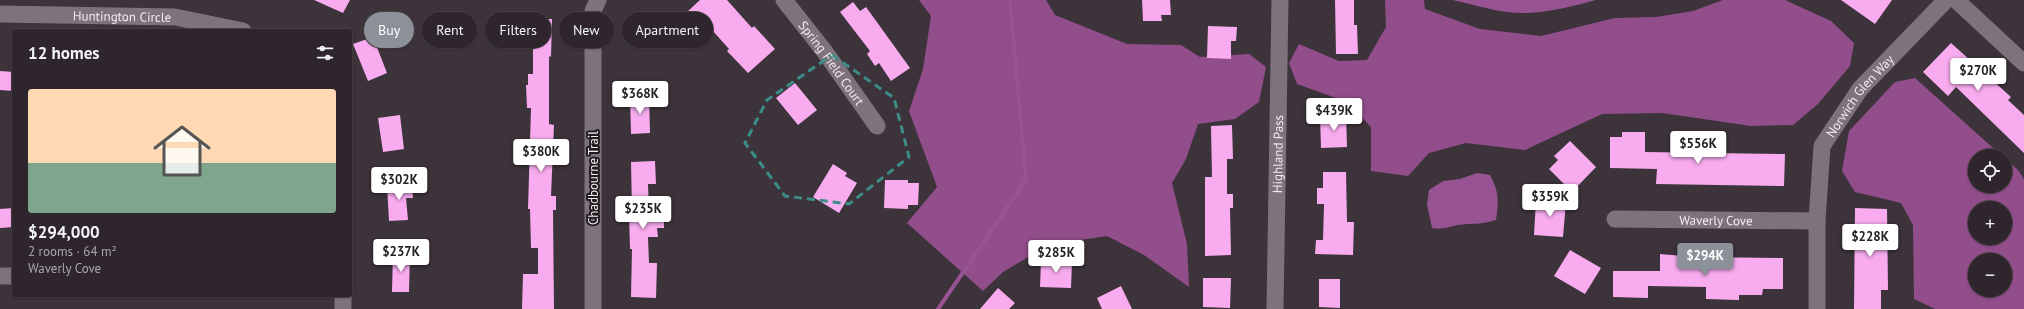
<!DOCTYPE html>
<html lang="en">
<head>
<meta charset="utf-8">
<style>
	:root { --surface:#2e262c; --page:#3a3238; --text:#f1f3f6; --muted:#a7a5a9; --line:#494348; --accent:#8c9099 }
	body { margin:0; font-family:"PT Sans",sans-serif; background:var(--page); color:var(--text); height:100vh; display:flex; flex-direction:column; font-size:15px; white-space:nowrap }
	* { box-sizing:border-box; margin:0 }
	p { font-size:13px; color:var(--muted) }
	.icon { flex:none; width:22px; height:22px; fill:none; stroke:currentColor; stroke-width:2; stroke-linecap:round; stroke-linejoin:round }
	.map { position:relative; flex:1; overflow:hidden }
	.side { position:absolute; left:12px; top:29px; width:340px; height:268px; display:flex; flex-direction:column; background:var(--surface); border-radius:4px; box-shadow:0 1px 3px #0004,0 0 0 1px var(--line) }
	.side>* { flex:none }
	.top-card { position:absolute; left:364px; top:12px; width:380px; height:36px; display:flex; gap:8px }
	.controls { position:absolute; left:1968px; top:149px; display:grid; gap:8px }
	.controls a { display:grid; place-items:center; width:44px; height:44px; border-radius:50%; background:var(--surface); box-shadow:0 1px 3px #0004,0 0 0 1px var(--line); font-size:20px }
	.price { position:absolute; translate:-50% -34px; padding:0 9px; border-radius:4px; background:#fff; color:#222; font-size:13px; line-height:26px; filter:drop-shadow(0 1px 2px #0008) }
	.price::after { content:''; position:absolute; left:50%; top:24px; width:12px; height:9px; margin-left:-6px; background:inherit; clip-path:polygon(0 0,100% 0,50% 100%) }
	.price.current { background:var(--accent); color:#fff }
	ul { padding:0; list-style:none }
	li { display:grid; align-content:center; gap:8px; height:212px; padding:0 16px }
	li span { display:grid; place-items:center; height:124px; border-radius:4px; color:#555 }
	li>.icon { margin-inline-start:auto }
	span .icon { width:72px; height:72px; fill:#fffc; stroke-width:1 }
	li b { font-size:17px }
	h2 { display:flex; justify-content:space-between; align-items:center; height:48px; padding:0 16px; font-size:17px }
	.pill { padding:0 14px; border-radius:18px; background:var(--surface); box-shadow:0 1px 3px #0004,0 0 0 1px var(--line); font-size:14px; line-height:36px }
	.pill.current { background:var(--accent); color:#fff }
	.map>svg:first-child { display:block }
	.forest { fill:#924d8b; fill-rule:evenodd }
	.water { fill:#985392 }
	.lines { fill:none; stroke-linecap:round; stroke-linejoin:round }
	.stream { stroke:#985392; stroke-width:4 }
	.building { fill:#f8acef }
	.minor { stroke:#7e737c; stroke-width:17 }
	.marked { fill:none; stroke:#3c8d88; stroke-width:3; stroke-dasharray:8 5; stroke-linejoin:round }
	.labels { text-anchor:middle; stroke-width:4; stroke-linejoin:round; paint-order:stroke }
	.street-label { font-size:13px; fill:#f1ebf0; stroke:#211c20 }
</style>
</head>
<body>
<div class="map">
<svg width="2024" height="309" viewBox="0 0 2024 309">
	<rect width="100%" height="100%" fill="#3d333b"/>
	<path class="forest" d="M919,0h127l9,15 72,29 54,1 19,12 49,-3 17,13 -7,35 -24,17 -37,5 -12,35 -14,24 15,61 2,43 -45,-32 -37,-19 -47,7 -25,10 -32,19 -20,19 -76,-68 30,-36 -28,-76 14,-42 8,-53z
		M1385,0h39l1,9 55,20 61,7 74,-18 41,-1 37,-6 30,-11h62l46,21 23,22 -4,23 -32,38 -25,21 -42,1 -89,-13 -60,1 -77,36 -59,-7 -37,10 -21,23 -37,-5v-44l-24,-25 -50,-18 -8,-21 10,-19 40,17 28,-1 19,-33z
		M1915,78l87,78h-27v30h30v-28l13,12 6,9v130h-89l-21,-10 -1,-74 -12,-22 -46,-11 -13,-21 7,-40 46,-49zM1975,208h30v30h-30zM1975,260h30v30h-30z"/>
	<path class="water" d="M1453,0h143c-22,6 -46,12 -70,13 -24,1 -50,-8 -73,-13z
		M1477,173l13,2c9,16 9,27 6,45 -14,5 -25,3 -38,5 -10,2 -16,5 -26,3l-5,-23 2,-15 14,-9 17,-2z"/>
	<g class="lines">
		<path class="stream" d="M938,309l88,-129 -16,-180"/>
	</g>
	<path class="building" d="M314,0h36l-7,13z
		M700,0h27l25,28 2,-2 21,23 -27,24 -21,-22 2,-2 -17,-19 -5,5 -20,-23z
		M1142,0h28l1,15h-10l1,6h-19z
		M1335,0h19v25h3l1,29h-22z
		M1841,0h51l-17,24z
		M853,2l7,9 6,-4 44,61 -19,13 -12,-18 -4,3 -8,-12 3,-3 -30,-39z
		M533,19h19l-1,38 -2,-1v68l5,1 -3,71h5v14h-3l1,99h-32l1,-35h15v-26h-7l-1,-39h-2l3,-101h-4l-1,-23h2v-11h5z
		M1208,26l29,1 -1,14h-5v18l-24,-1z
		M373,37l14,36 -19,8 -15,-37z
		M1951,43l60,54 -3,3 16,15v38l-68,-66 -8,9 -25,-24z
		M0,71l14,1v19l-14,-1z
		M795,83l22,27 -19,15 -22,-27z
		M630,96h19l1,37 -19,1z
		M400,115l4,34 -21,3 -5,-34z
		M1346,115l1,32 -26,1 -1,-32z
		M1232,125l1,34h-6v35h6v14h-3l1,47 -26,1v-79h7l-1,-51z
		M1622,132h23v20l140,2 -1,32 -128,-2 1,-15 -47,-1v-31h12z
		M1570,141l26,26 -24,25 -23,-23 9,-9 -4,-4z
		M655,161l1,23h-8l1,28h15v16h-7l1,9h-10l1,26h8l-1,35 -25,-1 1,-48h-2l-1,-37h3l-1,-50z
		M833,164l14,9 -2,3 12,7 -18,30 -26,-16z
		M1323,172h23l1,50h7l-1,33 -38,-1 1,-14h7l1,-36h-7v-16h6z
		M885,180h23v3h11l-1,22h-10v4l-24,-1z
		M412,183l1,15h-7l2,22 -19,1 -2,-36z
		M1536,200l30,2 -3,35 -29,-2z
		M14,208v19l-14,1v-19z
		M1855,208l32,1 1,81h-7v19h-27z
		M1570,250l31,18 -16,26 -31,-18z
		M393,253l17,1 -1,38h-17z
		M1660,254l35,3 88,1v31h-20l-1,6h-23v5l-33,-1v-12l-58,-1v12l-35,-1v-26h47z
		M1041,261l31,1 -1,26 -31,-1z
		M1203,278h28l-1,30 -27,-1z
		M1319,279h21v29l-21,-1z
		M1121,286l11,23h-30l-5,-11z
		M998,288l17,15 -6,6h-29z"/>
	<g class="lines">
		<g class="minor">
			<path id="s1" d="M784,0l41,52 52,74"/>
			<path d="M1956,0l68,63"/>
			<path id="s2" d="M0,14l175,3 68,14"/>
			<path id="s3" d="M1615,219l202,2"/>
			<path d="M0,276h14"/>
			<path d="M343,295v14"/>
			<path d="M593,309v-298l5,-11"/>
			<path id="s4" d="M1275,309l5,-309"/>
			<path id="s5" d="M1817,309v-88l5,-75 38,-57 86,-89"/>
		</g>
	</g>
	<path class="marked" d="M832,55l62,43 15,59 -60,47 -64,-8 -40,-53 22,-43z"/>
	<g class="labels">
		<g class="street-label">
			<text dy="5" stroke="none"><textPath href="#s2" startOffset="122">Huntington Circle</textPath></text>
			<text dy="5" stroke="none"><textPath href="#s1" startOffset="79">Spring Field Court</textPath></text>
			<text dy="5" stroke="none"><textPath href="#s5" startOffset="226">Norwich Glen Way</textPath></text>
			<text dy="5" stroke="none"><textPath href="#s4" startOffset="155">Highland Pass</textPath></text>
			<text transform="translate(593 178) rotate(-90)" y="5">Chadbourne Trail</text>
			<text dy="5" stroke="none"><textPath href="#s3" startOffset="101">Waverly Cove</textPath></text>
		</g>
	</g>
</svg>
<div class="controls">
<a><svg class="icon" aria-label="locate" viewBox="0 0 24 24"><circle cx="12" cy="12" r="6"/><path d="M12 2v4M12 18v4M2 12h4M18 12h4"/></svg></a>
<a>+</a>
<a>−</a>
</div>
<b class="price" style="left:1978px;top:92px">$270K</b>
<b class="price" style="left:640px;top:115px">$368K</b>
<b class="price" style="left:1334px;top:132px">$439K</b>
<b class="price" style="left:1698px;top:165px">$556K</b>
<b class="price" style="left:541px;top:173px">$380K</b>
<b class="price" style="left:399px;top:201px">$302K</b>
<b class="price" style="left:1550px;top:218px">$359K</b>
<b class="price" style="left:643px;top:230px">$235K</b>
<b class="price" style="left:1870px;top:258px">$228K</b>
<b class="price" style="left:401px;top:273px">$237K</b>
<b class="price" style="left:1056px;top:274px">$285K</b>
<b class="price current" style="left:1705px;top:277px">$294K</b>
<div class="top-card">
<a class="pill current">Buy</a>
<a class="pill">Rent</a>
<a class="pill">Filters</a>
<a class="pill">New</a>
<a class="pill">Apartment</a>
</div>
<section class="side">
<h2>12 homes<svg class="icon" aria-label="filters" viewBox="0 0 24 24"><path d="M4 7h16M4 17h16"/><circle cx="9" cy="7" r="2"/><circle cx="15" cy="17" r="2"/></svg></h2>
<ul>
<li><span style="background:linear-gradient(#ffd9b3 60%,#7fa58c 0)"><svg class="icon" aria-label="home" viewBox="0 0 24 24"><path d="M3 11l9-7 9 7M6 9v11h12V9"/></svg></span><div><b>$294,000</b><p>2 rooms · 64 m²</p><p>Waverly Cove</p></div></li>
</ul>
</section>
</div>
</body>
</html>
